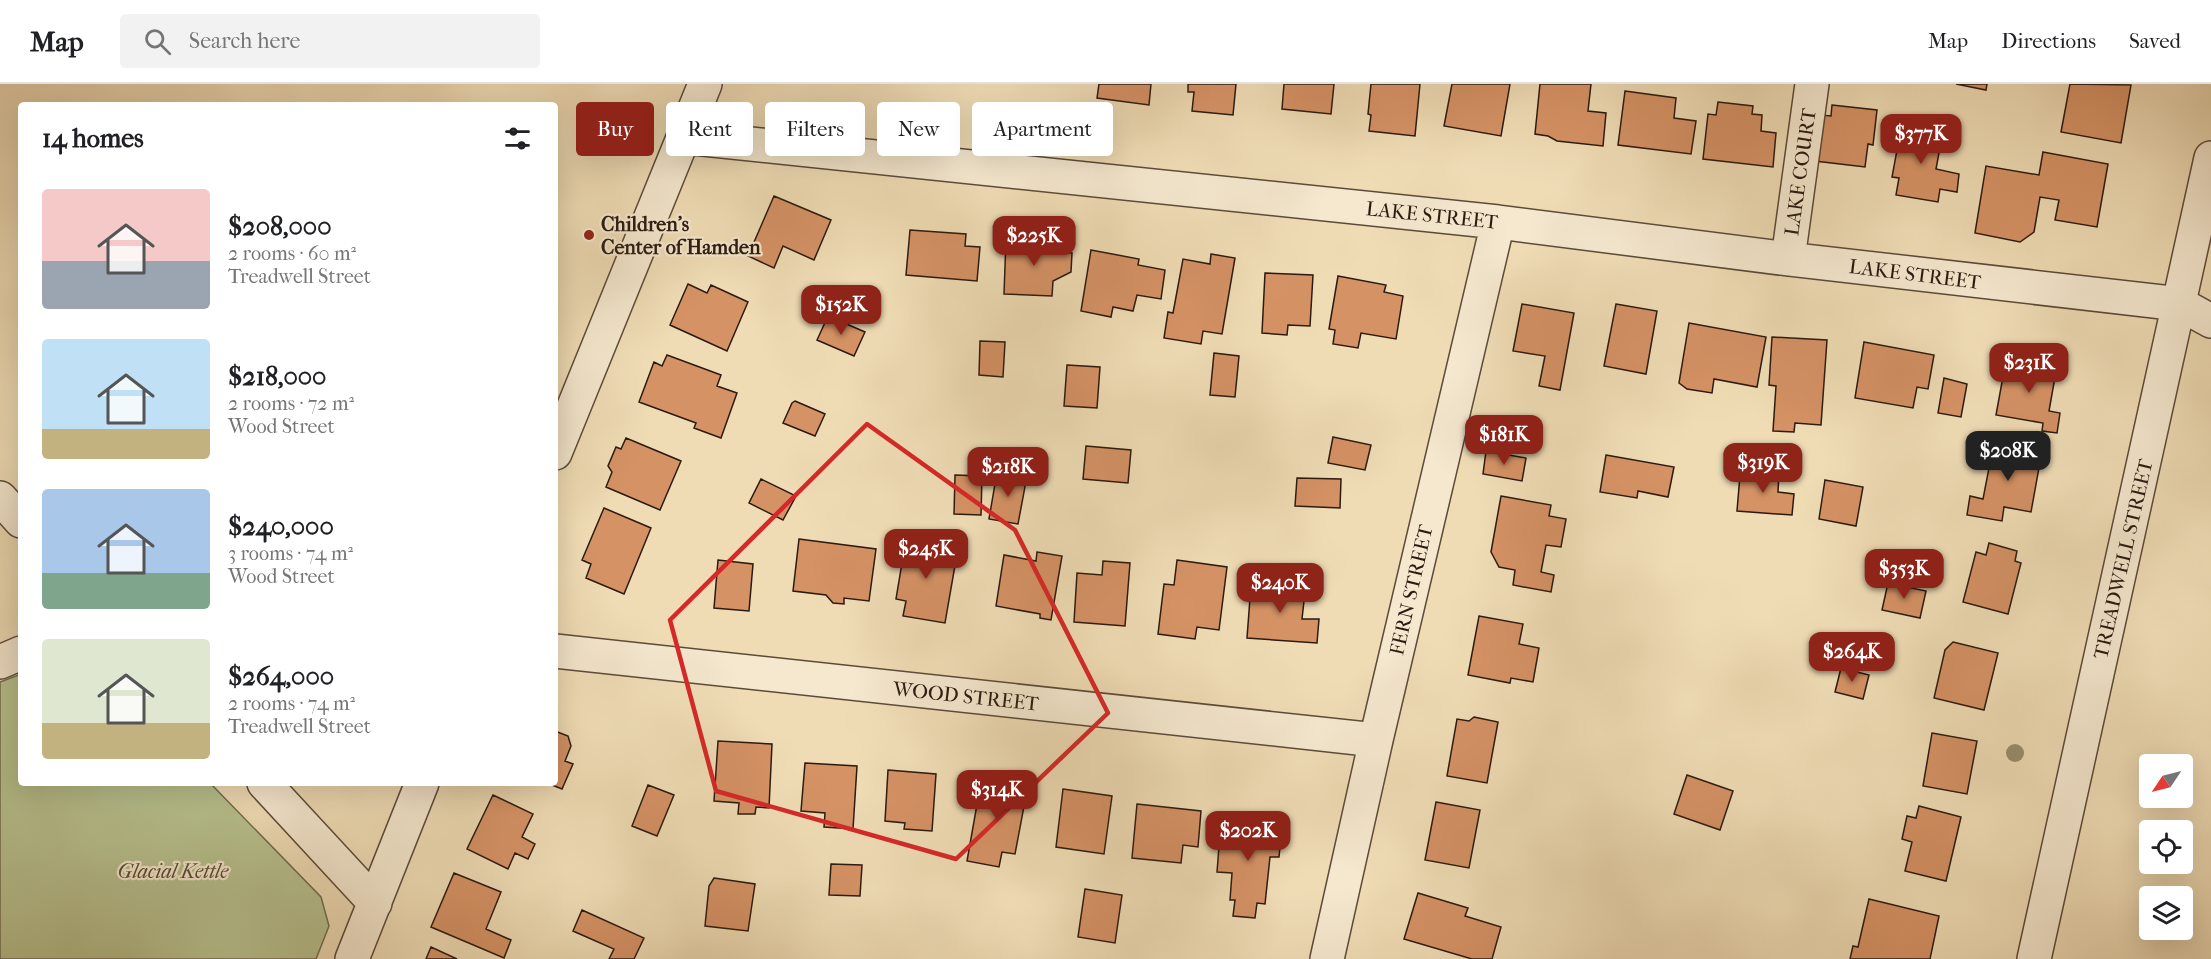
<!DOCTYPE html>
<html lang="en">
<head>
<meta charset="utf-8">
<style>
	:root { --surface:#fff; --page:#f2f2f2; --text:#202124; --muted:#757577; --line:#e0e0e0; --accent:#8f2418 }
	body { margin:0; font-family:"IM FELL French Canon",serif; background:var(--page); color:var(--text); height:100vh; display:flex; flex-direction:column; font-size:22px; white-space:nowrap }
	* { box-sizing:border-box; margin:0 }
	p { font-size:20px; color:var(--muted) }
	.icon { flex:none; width:33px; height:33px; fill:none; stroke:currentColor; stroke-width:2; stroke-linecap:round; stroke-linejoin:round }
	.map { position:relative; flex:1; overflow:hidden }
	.panel { position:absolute; left:18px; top:18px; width:540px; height:684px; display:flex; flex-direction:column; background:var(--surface); border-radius:6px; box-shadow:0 6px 24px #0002 }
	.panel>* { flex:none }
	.hud { position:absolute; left:576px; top:18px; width:570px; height:54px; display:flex; gap:12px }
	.needle { width:39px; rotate:235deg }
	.controls { position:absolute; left:2139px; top:670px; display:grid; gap:12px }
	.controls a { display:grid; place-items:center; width:54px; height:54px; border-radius:6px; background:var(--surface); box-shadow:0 6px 24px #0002; font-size:30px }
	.price { position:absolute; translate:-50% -51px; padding:0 14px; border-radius:12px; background:var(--accent); color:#fff; font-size:20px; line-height:39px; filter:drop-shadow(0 2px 3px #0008) }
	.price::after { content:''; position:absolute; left:50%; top:36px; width:18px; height:14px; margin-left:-9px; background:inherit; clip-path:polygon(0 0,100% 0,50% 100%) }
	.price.active { background:#222; color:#fff }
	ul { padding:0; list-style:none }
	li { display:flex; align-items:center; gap:18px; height:150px; padding:0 24px }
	li span { display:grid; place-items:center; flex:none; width:168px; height:120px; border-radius:6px; color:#555 }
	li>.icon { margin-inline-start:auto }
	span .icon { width:72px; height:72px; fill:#fffc; stroke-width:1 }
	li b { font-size:26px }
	h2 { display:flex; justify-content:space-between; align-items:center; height:72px; padding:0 24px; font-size:26px }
	.tag { padding:0 21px; border-radius:6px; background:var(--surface); box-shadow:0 6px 24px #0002; font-size:21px; line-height:54px }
	.tag.active { background:var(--accent); color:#fff }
	header { display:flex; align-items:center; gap:36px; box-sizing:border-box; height:84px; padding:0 30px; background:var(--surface); border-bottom:2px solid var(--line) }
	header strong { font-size:28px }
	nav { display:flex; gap:33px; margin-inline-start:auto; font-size:21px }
	.search { width:420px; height:54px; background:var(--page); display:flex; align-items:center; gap:15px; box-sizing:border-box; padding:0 21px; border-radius:6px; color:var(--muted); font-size:22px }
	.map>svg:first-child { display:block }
	.green { fill:#b7c18f; stroke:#716e50; stroke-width:1.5 }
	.building { fill:#d59265; stroke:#2b1a10; stroke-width:1.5 }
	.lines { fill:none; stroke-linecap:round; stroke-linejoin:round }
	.minor-casing { stroke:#5c4a39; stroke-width:36 }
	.minor { stroke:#f5e8cf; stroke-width:33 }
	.tree { fill:#9a8d6f }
	.marked { fill:none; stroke:#d62828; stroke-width:4.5; stroke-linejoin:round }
	.poi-dot { fill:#8f2418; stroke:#f5e8cf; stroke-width:2 }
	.labels { text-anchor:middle; stroke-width:4.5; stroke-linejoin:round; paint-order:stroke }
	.street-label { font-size:20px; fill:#2b1a10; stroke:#f5e8cf }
	.poi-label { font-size:20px; font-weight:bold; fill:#2b1a10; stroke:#f5e8cf; text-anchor:start }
	.park-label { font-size:20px; font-style:italic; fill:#554c36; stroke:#f5e8cf }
</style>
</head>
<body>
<header>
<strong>Map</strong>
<div class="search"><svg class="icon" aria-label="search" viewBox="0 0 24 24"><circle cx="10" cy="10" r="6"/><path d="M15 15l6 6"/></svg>Search here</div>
<nav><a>Map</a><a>Directions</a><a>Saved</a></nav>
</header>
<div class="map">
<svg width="2211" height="875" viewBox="0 0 2211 875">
	<rect width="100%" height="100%" fill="#efdcb5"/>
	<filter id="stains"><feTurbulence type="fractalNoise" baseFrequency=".00333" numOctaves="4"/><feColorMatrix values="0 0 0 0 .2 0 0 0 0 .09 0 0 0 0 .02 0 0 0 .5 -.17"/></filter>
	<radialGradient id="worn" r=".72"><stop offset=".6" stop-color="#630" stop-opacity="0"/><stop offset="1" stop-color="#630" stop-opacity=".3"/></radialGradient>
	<path class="green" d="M21,590v109h189l111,114 8,29 -13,33h-316v-277z"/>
	<path class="building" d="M1099,0h52l-2,21 -52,-7z
		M1188,0h48l-3,31 -41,-4 2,-19h-6z
		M1284,0h50l-3,30 -49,-5z
		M1371,0h49l-5,52 -46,-5 2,-16 -3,-1z
		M1452,0h58l-9,52 -57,-10z
		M1540,0h51l-3,27 18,2 -3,33 -46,-5 -9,-5 -13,-2z
		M1956,0h31l-1,6z
		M2070,0l61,1 -10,58 -60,-11z
		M1625,7l51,7 -2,20 22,3 -5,33 -73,-9z
		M1718,18l35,4 -1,8 10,1 -1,16 15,2 -3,34 -70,-8 5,-45 8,1z
		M1832,21l45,5 -4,35 -5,-1 -3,23 -50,-6 6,-46 10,1z
		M1902,39l41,8 -7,38 23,5 -2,18 -17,-3 -2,13 -42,-7 3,-17 -7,-1z
		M2043,68l65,12 -11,63 -42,-7 4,-20 -19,-3 -6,35 -14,10 -45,-9 11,-67 53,9z
		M774,112l57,24 -17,40 -31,-14 -9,22 -26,-12z
		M910,146l56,4 -1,12 15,1 -3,34 -71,-6z
		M1006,155l49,2 -1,11 18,1 -1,19 -18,9 -1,15 -48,-2z
		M1091,166l48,9 -1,6 27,5 -4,29 -24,-4 -4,16 -20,-4 -2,10 -30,-6z
		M1211,170l24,4 -13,76 -19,-3 -2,13 -37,-6 4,-26 5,1 10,-54 27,5z
		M1265,189l48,2 -3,51 -22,-1 -1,10 -25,-2z
		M1338,192l48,9 -2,7 19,4 -7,43 -35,-6 -3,15 -25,-4 2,-14 -6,-1z
		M688,200l19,9 4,-8 37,17 -21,49 -57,-26z
		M1522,220l52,9 -14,77 -21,-4 6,-30 -32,-5z
		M1616,220l41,7 -11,63 -42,-8z
		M828,232l37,16 -11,24 -37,-16z
		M1689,239l77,14 -9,50 -43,-8 -2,14 -25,-4 -8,-6z
		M1772,253l55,3 -6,85 -26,-2 -1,9 -21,-1 3,-45 -7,-1z
		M980,257l25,1 -2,35 -24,-2z
		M1864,258l70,13 -6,34 -11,-2 -4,21 -58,-10z
		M1214,269l25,3 -4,41 -25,-2z
		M667,271l54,20 -4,11 20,7 -16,45 -27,-10 2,-5 -57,-21 15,-40 8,4z
		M2006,276l59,10 -2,9 -8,-2 -6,34 11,2 -3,20 -15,-2 1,-8 -47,-8z
		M1067,281l33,2 -3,41 -33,-2z
		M1944,294l23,6 -6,33 -23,-4z
		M795,317l30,13 -10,22 -32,-13 9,-20z
		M1333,353l38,8 -6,25 -37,-7z
		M626,354l55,23 -21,49 -54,-23 6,-15 -4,-6 8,-19 5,2z
		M1994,358l48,9 -11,61 -27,-5 -2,14 -35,-6 3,-19 13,3z
		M1086,362l45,4 -3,33 -45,-4z
		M1486,367l40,7 -4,23 -39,-7z
		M1606,371l68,12 -6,30 -30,-6 -1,7 -37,-6z
		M1744,387l35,2 -1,19 16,2 -2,21 -55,-4 3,-36z
		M997,388l30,4 -9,48 -29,-5z
		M955,391l27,1 -1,39 -27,-1z
		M1297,394l44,1 -1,29 -45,-2z
		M761,395l35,17 -13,24 -34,-17z
		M1825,396l38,7 -7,39 -37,-7z
		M1501,412l50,9 -2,11 17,3 -5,28 -15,-2 -5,27 13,3 -3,17 -38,-7 2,-15 -16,-3 -8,-15z
		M604,424l47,20 -27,66 -38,-16 5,-14 -9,-4z
		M913,449l24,5 -2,12 22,4 -12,69 -42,-7 3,-15 -10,-2 8,-48 6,-3z
		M799,455l77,10 -7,52 -25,-3v6l-11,-1 -7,-8 -33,-4z
		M1989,459l28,8 -2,10 6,2 -13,51 -45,-12 13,-50 10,3z
		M1037,468l25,4 -11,64 -11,-2v-4l-44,-8 8,-51 32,6z
		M718,476l35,4 -4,47 -35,-3z
		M1177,476l50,7 -8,63 -22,-3 -2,12 -37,-5 6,-50 10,1z
		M1103,477l27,2 -5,63 -51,-4 3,-49 25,2z
		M1275,494l24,2 -1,12h7l-3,27h17l-2,24 -70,-5 4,-53 23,2z
		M1888,499l38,8 -6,27 -38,-8z
		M1479,532l44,8 -4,20 20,4 -6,34 -22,-4 -1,5 -42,-8z
		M1953,558l45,11 -14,57 -50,-12 11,-48z
		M1841,584l28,7 -6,24 -28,-7z
		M1474,633l24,5 -11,61 -40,-7 10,-57 12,2z
		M555,647l13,5 3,10 -6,15 8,3 -11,25 -15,-6h8z
		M1932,649l45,8 -10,53 -44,-8z
		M718,657l54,3 -3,64 -13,-1 -1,7h-17l1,-11 -25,-2z
		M805,679l52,3 -4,63 -29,-2 1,-14 -24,-2z
		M888,686l48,4 -4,57 -28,-2 1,-6 -20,-2z
		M1687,691l46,16 -13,39 -46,-16z
		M982,692l46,9 -13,69 -13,-2 -3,15 -32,-6z
		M648,701l26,10 -17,41 -25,-10z
		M1063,705l49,7 -8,58 -48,-7z
		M493,711l40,19 -11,23 13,7 -7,15 -13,-6 -7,16 -41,-20z
		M1436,718l44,8 -11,58 -44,-8z
		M1137,720l64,7 -3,36 -15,-2 -2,18 -49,-5z
		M1919,722l42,11 -15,64 -41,-10 7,-29 -10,-3 5,-23 9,2z
		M1221,737l61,6 -3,30h-9l-5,47 -8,-1 -2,15 -22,-2 2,-16h-5l2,-27 -15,-1z
		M831,780l31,1 -2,31 -31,-1z
		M454,789l47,19 -15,37 25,11 -7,18 -73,-31z
		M714,794l41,6 -7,47 -43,-5 4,-40z
		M1085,805l37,6 -7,48 -37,-6z
		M1418,809l50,15 -3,8 36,11 -9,32h-20l-68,-20z
		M1869,815l70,17 -9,43h-80l3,-13 5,1z
		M582,826l62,28 -10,21h-25l5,-10 -41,-18z
		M431,863l26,12h-31z"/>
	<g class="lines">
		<g class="minor-casing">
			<path id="minor" d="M684,53l814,85 290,37 392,45 31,17
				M1788,175l24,-175
				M555,369l150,-369
				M0,414l21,23
				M555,567l821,89
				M0,578l21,-9
				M264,699l111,120
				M352,875l70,-176
				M1327,875l49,-219 122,-518
				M2034,875l177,-801"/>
		</g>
		<use href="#minor" class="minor"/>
	</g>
	<circle class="tree" cx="2015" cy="669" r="9"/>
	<path class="marked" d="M867,340l148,106 93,183 -152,146 -240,-68 -46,-171z"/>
	<circle class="poi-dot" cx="589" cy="151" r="6"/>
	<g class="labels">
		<g class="street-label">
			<text transform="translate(1800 88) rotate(-82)" y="7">LAKE COURT</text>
			<text transform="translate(1432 131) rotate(6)" y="7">LAKE STREET</text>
			<text transform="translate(1915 190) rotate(7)" y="7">LAKE STREET</text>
			<text transform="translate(2123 475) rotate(-77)" y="7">TREADWELL STREET</text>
			<text transform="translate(1411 506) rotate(-77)" y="7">FERN STREET</text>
			<text transform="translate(966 612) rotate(6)" y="7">WOOD STREET</text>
		</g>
		<g class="poi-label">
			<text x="601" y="147">Children's<tspan x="601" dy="23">Center of Hamden</tspan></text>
		</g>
		<g class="park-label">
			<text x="173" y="794">Glacial Kettle</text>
		</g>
	</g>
	<rect width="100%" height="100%" filter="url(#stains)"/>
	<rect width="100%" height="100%" fill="url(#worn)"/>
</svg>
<div class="controls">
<a><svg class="needle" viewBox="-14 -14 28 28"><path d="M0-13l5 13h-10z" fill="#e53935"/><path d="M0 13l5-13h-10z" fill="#757577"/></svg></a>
<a><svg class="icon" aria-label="locate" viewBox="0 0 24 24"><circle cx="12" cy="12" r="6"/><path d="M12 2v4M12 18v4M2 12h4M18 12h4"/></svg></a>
<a><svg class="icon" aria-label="layers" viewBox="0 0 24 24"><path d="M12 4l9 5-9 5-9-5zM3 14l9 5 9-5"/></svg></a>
</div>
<b class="price" style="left:1921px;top:81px">$377K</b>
<b class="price" style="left:1034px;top:183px">$225K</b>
<b class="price" style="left:841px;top:252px">$152K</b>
<b class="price" style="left:2029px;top:310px">$231K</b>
<b class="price" style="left:1504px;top:382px">$181K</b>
<b class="price active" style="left:2008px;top:398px">$208K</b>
<b class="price" style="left:1763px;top:410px">$319K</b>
<b class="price" style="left:1008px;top:414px">$218K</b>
<b class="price" style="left:926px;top:496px">$245K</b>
<b class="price" style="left:1904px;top:516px">$353K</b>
<b class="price" style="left:1280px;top:530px">$240K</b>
<b class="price" style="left:1852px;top:599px">$264K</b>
<b class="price" style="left:997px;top:737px">$314K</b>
<b class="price" style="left:1248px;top:778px">$202K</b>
<div class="hud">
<a class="tag active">Buy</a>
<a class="tag">Rent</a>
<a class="tag">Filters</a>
<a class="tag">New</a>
<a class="tag">Apartment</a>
</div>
<section class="panel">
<h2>14 homes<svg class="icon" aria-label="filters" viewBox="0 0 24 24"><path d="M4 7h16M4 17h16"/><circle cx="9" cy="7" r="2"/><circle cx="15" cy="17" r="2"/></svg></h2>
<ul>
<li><span style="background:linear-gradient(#f6c9c9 60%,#9aa5b1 0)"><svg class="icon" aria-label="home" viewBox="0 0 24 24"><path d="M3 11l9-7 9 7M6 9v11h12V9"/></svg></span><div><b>$208,000</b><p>2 rooms · 60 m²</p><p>Treadwell Street</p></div></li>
<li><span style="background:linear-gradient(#bfe0f5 75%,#c2b280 0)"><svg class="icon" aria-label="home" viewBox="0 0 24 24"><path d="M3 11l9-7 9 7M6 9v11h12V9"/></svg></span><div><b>$218,000</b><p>2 rooms · 72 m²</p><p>Wood Street</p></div></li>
<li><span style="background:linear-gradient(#a9c7e8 70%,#7fa58c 0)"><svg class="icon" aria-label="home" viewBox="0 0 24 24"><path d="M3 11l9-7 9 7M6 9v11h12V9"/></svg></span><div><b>$240,000</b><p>3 rooms · 74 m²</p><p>Wood Street</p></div></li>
<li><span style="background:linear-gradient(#dfe7d0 70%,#c2b280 0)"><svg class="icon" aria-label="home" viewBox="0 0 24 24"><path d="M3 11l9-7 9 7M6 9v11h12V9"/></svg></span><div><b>$264,000</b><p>2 rooms · 74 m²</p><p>Treadwell Street</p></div></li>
</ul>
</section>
</div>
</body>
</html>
